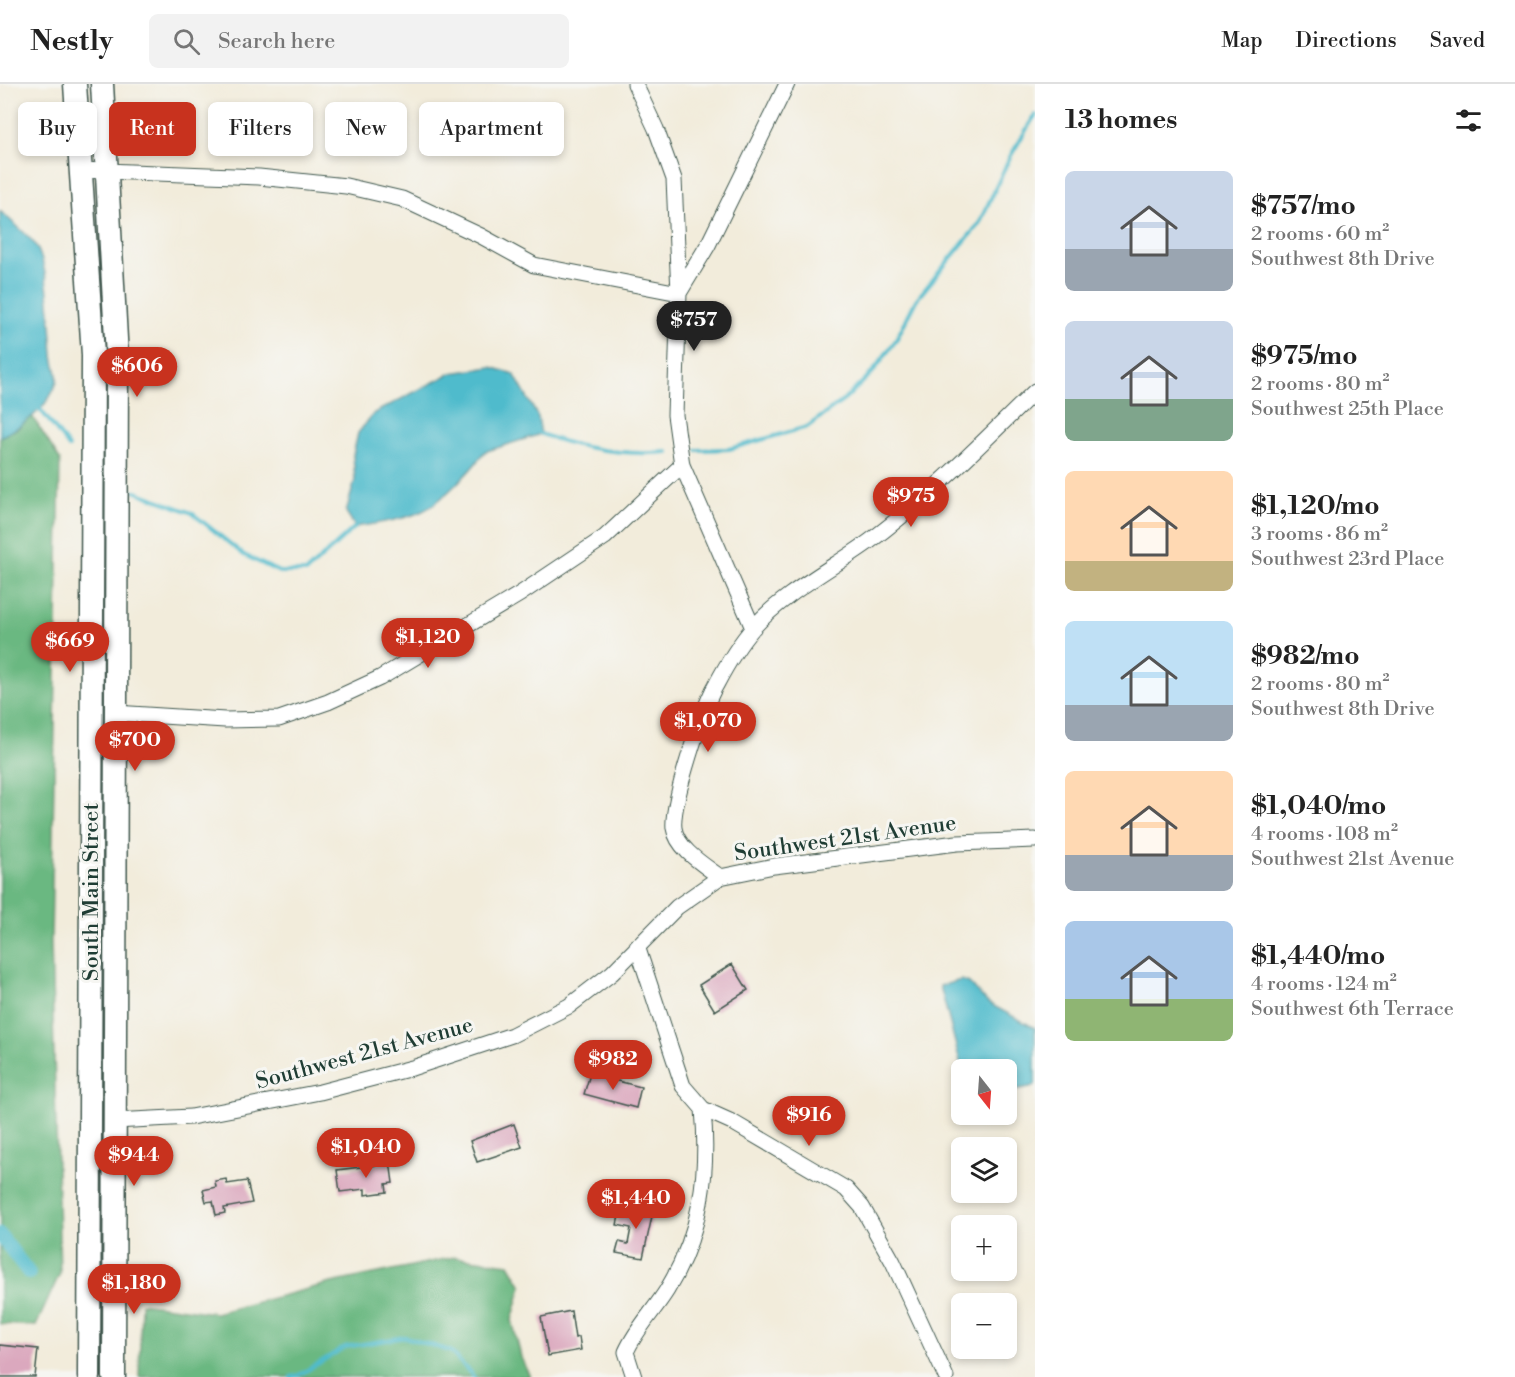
<!DOCTYPE html>
<html lang="en">
<head>
<meta charset="utf-8">
<style>
	:root { --surface:#fff; --page:#f2f2f2; --text:#222; --muted:#767676; --line:#e0e0e0; --accent:#c8321e }
	body { margin:0; font-family:"Libre Bodoni",serif; background:var(--page); color:var(--text); height:100vh; display:flex; flex-direction:column; font-size:22px; white-space:nowrap }
	* { box-sizing:border-box; margin:0 }
	p { font-size:20px; color:var(--muted) }
	.icon { flex:none; width:33px; height:33px; fill:none; stroke:currentColor; stroke-width:2; stroke-linecap:round; stroke-linejoin:round }
	.map { position:relative; flex:1; overflow:hidden }
	.panel { display:flex; flex-direction:column; background:var(--surface); width:480px }
	.panel>* { flex:none }
	.guide { position:absolute; left:18px; top:18px; width:570px; height:54px; display:flex; gap:12px }
	.needle { width:39px; rotate:163deg }
	.fabs { position:absolute; left:951px; top:975px; display:grid; gap:12px }
	.fabs a { display:grid; place-items:center; width:66px; height:66px; border-radius:9px; background:var(--surface); box-shadow:0 3px 9px #0003; font-size:30px }
	.price { position:absolute; translate:-50% -51px; padding:0 14px; border-radius:21px; background:var(--accent); color:#fff; font-size:20px; line-height:39px; filter:drop-shadow(0 2px 3px #0008) }
	.price::after { content:''; position:absolute; left:50%; top:36px; width:18px; height:14px; margin-left:-9px; background:inherit; clip-path:polygon(0 0,100% 0,50% 100%) }
	.price.selected { background:#222; color:#fff }
	ul { padding:0; list-style:none }
	li { display:flex; align-items:center; gap:18px; height:150px; padding:0 30px }
	li span { display:grid; place-items:center; flex:none; width:168px; height:120px; border-radius:9px; color:#555 }
	li>.icon { margin-inline-start:auto }
	span .icon { width:72px; height:72px; fill:#fffc; stroke-width:1 }
	li b { font-size:26px }
	h2 { display:flex; justify-content:space-between; align-items:center; height:72px; padding:0 30px; font-size:26px }
	.chip { padding:0 21px; border-radius:9px; background:var(--surface); box-shadow:0 3px 9px #0003; font-size:21px; line-height:54px }
	.chip.selected { background:var(--accent); color:#fff }
	header { display:flex; align-items:center; gap:36px; box-sizing:border-box; height:84px; padding:0 30px; background:var(--surface); border-bottom:2px solid var(--line) }
	header strong { font-size:28px }
	nav { display:flex; gap:33px; margin-inline-start:auto; font-size:21px }
	.search { width:420px; height:54px; background:var(--page); display:flex; align-items:center; gap:15px; box-sizing:border-box; padding:0 21px; border-radius:9px; color:var(--muted); font-size:22px }
	main { display:flex; flex:1; min-height:0 }
	.map>svg:first-child { display:block }
	.forest { fill:#6bb881; stroke:#457a5a; stroke-width:1.5 }
	.water { fill:#50bbcc; stroke:#387c80; stroke-width:1.5 }
	.lines { fill:none; stroke-linecap:round; stroke-linejoin:round }
	.stream { stroke:#50bbcc; stroke-width:4 }
	.canal { stroke:#50bbcc; stroke-width:14 }
	.building { fill:#dba8be }
	.minor-casing { stroke:#3f574d; stroke-width:17 }
	.secondary-casing { stroke:#3f574d; stroke-width:25 }
	.minor { stroke:#fff; stroke-width:15 }
	.secondary { stroke:#fff; stroke-width:22 }
	.labels { text-anchor:middle; stroke-width:6; stroke-linejoin:round; paint-order:stroke }
	.street-label { font-size:22px; fill:#1f3d34; stroke:#f6f6f2 }
</style>
</head>
<body>
<header>
<strong>Nestly</strong>
<div class="search"><svg class="icon" aria-label="search" viewBox="0 0 24 24"><circle cx="10" cy="10" r="6"/><path d="M15 15l6 6"/></svg>Search here</div>
<nav><a>Map</a><a>Directions</a><a>Saved</a></nav>
</header>
<main>
<div class="map">
<svg width="1035" height="1293" viewBox="0 0 1035 1293">
	<rect width="100%" height="100%" fill="#f6f6f2"/>
	<filter id="ink" filterUnits="userSpaceOnUse"><feTurbulence type="fractalNoise" baseFrequency=".0167" numOctaves="2"/><feDisplacementMap in="SourceGraphic" scale="12" xChannelSelector="R" yChannelSelector="G"/><feConvolveMatrix kernelMatrix="1 2 1 2 8 2 1 2 1" color-interpolation-filters="sRGB"/></filter>
	<filter id="wash" filterUnits="userSpaceOnUse"><feTurbulence type="fractalNoise" baseFrequency=".008" numOctaves="4" result="noise"/><feDisplacementMap in="SourceGraphic" scale="24" xChannelSelector="R" yChannelSelector="G"/><feGaussianBlur stdDeviation="1.35" result="paint"/><feColorMatrix in="noise" values="0 0 0 0 0 0 0 0 0 0 0 0 0 0 0 0 0 1.4 0 .05"/><feComposite in="paint" operator="in"/></filter>
	<g filter="url(#wash)">
		<rect width="100%" height="100%" fill="#f2ecdb"/>
		<path class="forest" d="M32,332l28,44 -9,482 9,331 -24,53 -36,-2v-887l18,-9z
			M454,1173l55,7 13,22 -10,34 9,37 9,20h-391l2,-74 74,10 116,-30z"/>
		<path class="water" d="M0,127c11,10 24,20 34,32 15,18 17,86 19,111 0,9 6,20 4,27 -7,26 -34,45 -57,56z
			M491,283l23,7 24,43 3,17 -57,18c-9,15 -41,47 -56,56 -17,11 -53,16 -73,19l-9,-15 9,-32 -2,-25 5,-22 16,-20 77,-40z
			M961,896l8,3 19,20 47,25v58l-28,5 -1,-21 -44,-1 -22,-83z"/>
		<g class="lines">
			<path class="stream" d="M40,325l29,38
				M541,350c39,15 85,22 127,18
				M697,366l32,-1 78,-22 37,-27 28,-27 24,-33 20,-40 63,-76 31,-67 25,-42
				M134,407l58,22 52,42 35,17h27l49,-45
				M291,1293l8,-2 46,-28 60,-10 45,14 24,26"/>
			<path class="canal" d="M0,1151l29,38"/>
		</g>
		<g id="blocks">
			<path class="building" d="M732,880l16,26 -33,21 -16,-26z
				M590,990l51,13 -5,21 -52,-14z
				M514,1040l8,23 -45,15 -7,-21z
				M390,1077l3,22 -7,1 1,8 -22,3v-6l-25,3 -3,-22 40,-5v-2z
				M226,1095l1,5 20,-3 5,22 -28,5 1,5 -9,2 -3,-14 -7,1 -3,-12 13,-3 -1,-6z
				M632,1119l22,4 -11,51 -27,-5 3,-11 9,2 3,-16 -14,-3 3,-14 10,2z
				M571,1227l4,27 4,-1 2,13 -33,6 -7,-39z
				M0,1261l38,4 -3,28h-35z"/>
		</g>
	</g>
	<g filter="url(#ink)">
		<use href="#blocks" fill-opacity="0" stroke="#3f574d" stroke-width="1.5"/>
		<g class="lines">
			<g class="minor-casing">
				<path id="minor" d="M635,0l21,45 18,50 5,114 -4,122 7,50 71,163
					M80,86l179,7 87,9 56,13 79,37 53,29 145,28 29,-48 79,-161
					M115,629l110,7 54,-1 49,-17 52,-24 140,-84 85,-57 77,-72
					M720,793c-16,-12 -43,-28 -46,-49 -3,-23 29,-121 42,-143 10,-19 23,-41 37,-57 31,-35 80,-60 117,-87 59,-44 113,-99 165,-150
					M637,862l46,140 20,23 29,13 114,67 16,18 31,55 53,115
					M114,1037l77,-4 129,-25 92,-24 100,-33 57,-29 43,-33 65,-66 43,-30 54,-11 183,-23 78,-3
					M634,1293l-8,-25c10,-23 28,-41 41,-62 34,-56 42,-116 36,-181"/>
			</g>
			<g class="secondary-casing">
				<path id="secondary" d="M75,0l18,271 -4,1022
					M102,0l15,273 -3,1020"/>
			</g>
			<use href="#minor" class="minor"/>
			<use href="#secondary" class="secondary"/>
		</g>
	</g>
	<g class="labels">
		<g class="street-label">
			<text transform="translate(845 753) rotate(-8)" y="8">Southwest 21st Avenue</text>
			<text transform="translate(90 808) rotate(-90)" y="8">South Main Street</text>
			<text transform="translate(364 968) rotate(-15)" y="8">Southwest 21st Avenue</text>
		</g>
	</g>
</svg>
<div class="fabs">
<a><svg class="needle" viewBox="-14 -14 28 28"><path d="M0-13l5 13h-10z" fill="#e53935"/><path d="M0 13l5-13h-10z" fill="#767676"/></svg></a>
<a><svg class="icon" aria-label="layers" viewBox="0 0 24 24"><path d="M12 4l9 5-9 5-9-5zM3 14l9 5 9-5"/></svg></a>
<a>+</a>
<a>−</a>
</div>
<b class="price selected" style="left:694px;top:268px">$757</b>
<b class="price" style="left:137px;top:314px">$606</b>
<b class="price" style="left:911px;top:444px">$975</b>
<b class="price" style="left:428px;top:585px">$1,120</b>
<b class="price" style="left:70px;top:589px">$669</b>
<b class="price" style="left:708px;top:669px">$1,070</b>
<b class="price" style="left:135px;top:688px">$700</b>
<b class="price" style="left:613px;top:1007px">$982</b>
<b class="price" style="left:809px;top:1063px">$916</b>
<b class="price" style="left:366px;top:1095px">$1,040</b>
<b class="price" style="left:134px;top:1103px">$944</b>
<b class="price" style="left:636px;top:1146px">$1,440</b>
<b class="price" style="left:134px;top:1231px">$1,180</b>
<div class="guide">
<a class="chip">Buy</a>
<a class="chip selected">Rent</a>
<a class="chip">Filters</a>
<a class="chip">New</a>
<a class="chip">Apartment</a>
</div>
</div>
<section class="panel">
<h2>13 homes<svg class="icon" aria-label="filters" viewBox="0 0 24 24"><path d="M4 7h16M4 17h16"/><circle cx="9" cy="7" r="2"/><circle cx="15" cy="17" r="2"/></svg></h2>
<ul>
<li><span style="background:linear-gradient(#c9d6e8 65%,#9aa5b1 0)"><svg class="icon" aria-label="home" viewBox="0 0 24 24"><path d="M3 11l9-7 9 7M6 9v11h12V9"/></svg></span><div><b>$757/mo</b><p>2 rooms · 60 m²</p><p>Southwest 8th Drive</p></div></li>
<li><span style="background:linear-gradient(#c9d6e8 65%,#7fa58c 0)"><svg class="icon" aria-label="home" viewBox="0 0 24 24"><path d="M3 11l9-7 9 7M6 9v11h12V9"/></svg></span><div><b>$975/mo</b><p>2 rooms · 80 m²</p><p>Southwest 25th Place</p></div></li>
<li><span style="background:linear-gradient(#ffd9b3 75%,#c2b280 0)"><svg class="icon" aria-label="home" viewBox="0 0 24 24"><path d="M3 11l9-7 9 7M6 9v11h12V9"/></svg></span><div><b>$1,120/mo</b><p>3 rooms · 86 m²</p><p>Southwest 23rd Place</p></div></li>
<li><span style="background:linear-gradient(#bfe0f5 70%,#9aa5b1 0)"><svg class="icon" aria-label="home" viewBox="0 0 24 24"><path d="M3 11l9-7 9 7M6 9v11h12V9"/></svg></span><div><b>$982/mo</b><p>2 rooms · 80 m²</p><p>Southwest 8th Drive</p></div></li>
<li><span style="background:linear-gradient(#ffd9b3 70%,#9aa5b1 0)"><svg class="icon" aria-label="home" viewBox="0 0 24 24"><path d="M3 11l9-7 9 7M6 9v11h12V9"/></svg></span><div><b>$1,040/mo</b><p>4 rooms · 108 m²</p><p>Southwest 21st Avenue</p></div></li>
<li><span style="background:linear-gradient(#a9c7e8 65%,#8fb573 0)"><svg class="icon" aria-label="home" viewBox="0 0 24 24"><path d="M3 11l9-7 9 7M6 9v11h12V9"/></svg></span><div><b>$1,440/mo</b><p>4 rooms · 124 m²</p><p>Southwest 6th Terrace</p></div></li>
</ul>
</section>
</main>
</body>
</html>
